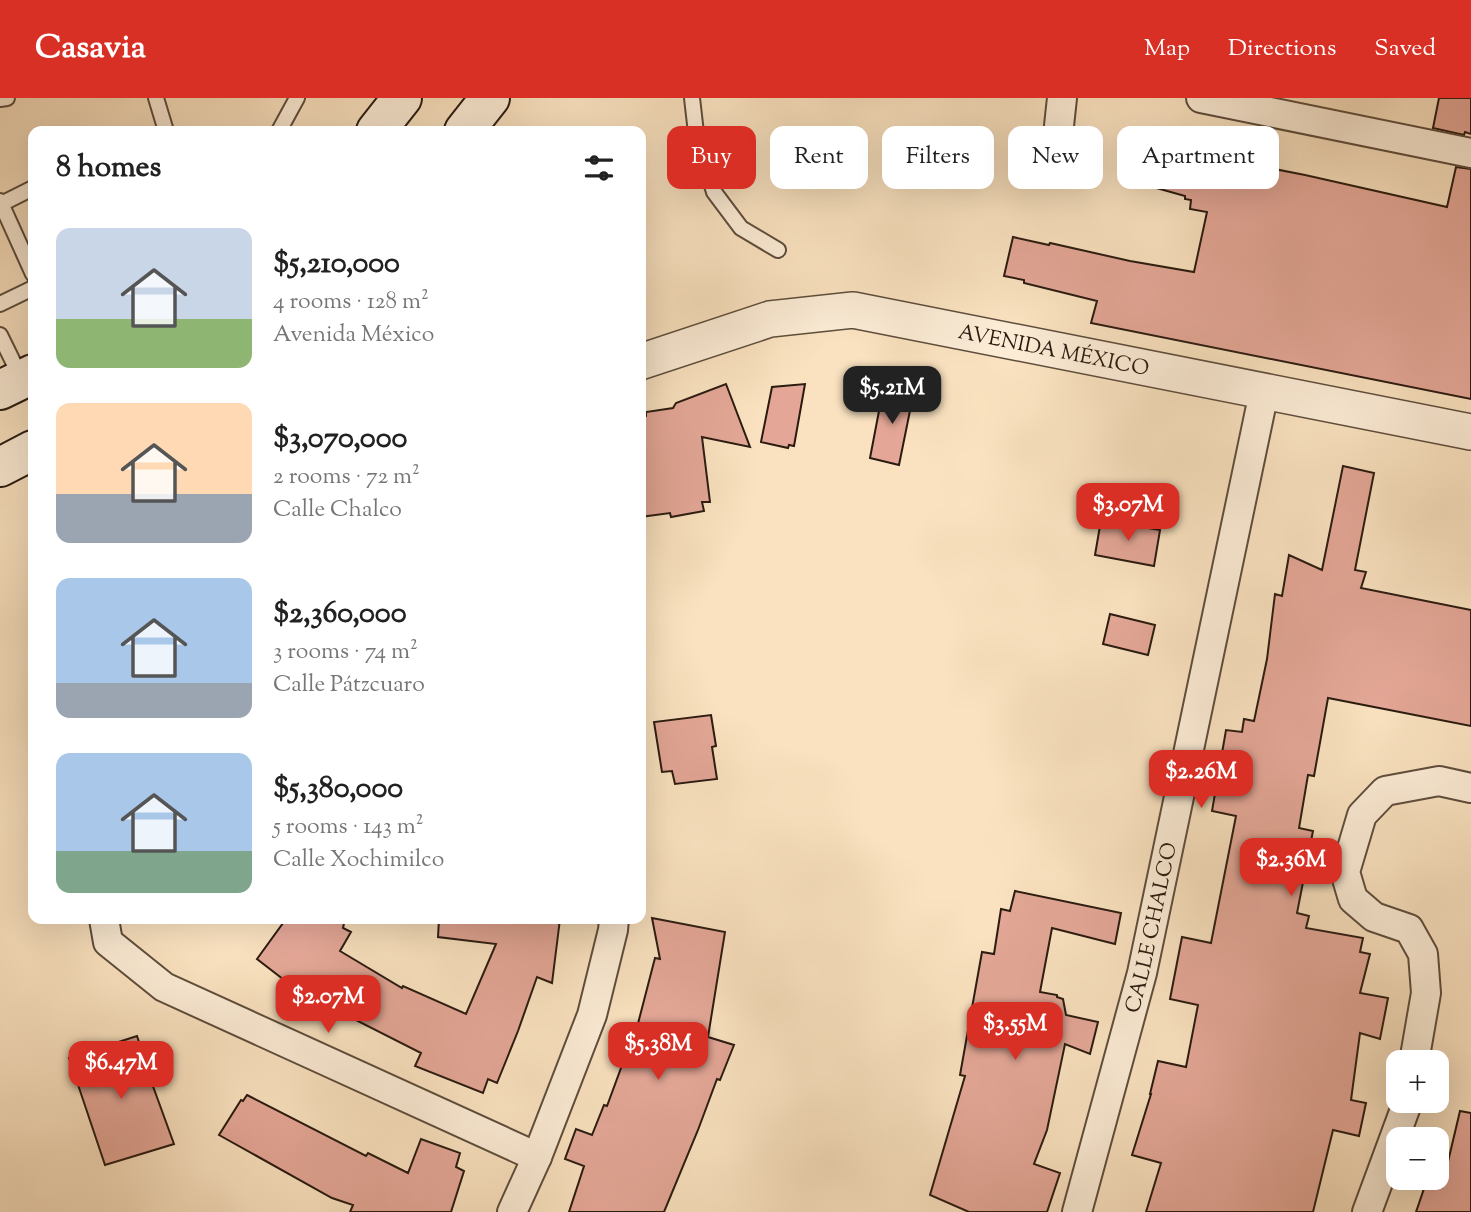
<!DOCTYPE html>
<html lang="en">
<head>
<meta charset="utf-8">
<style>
	:root { --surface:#fff; --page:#f6f6f6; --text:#222; --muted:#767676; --accent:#d93025 }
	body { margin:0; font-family:"Sorts Mill Goudy",serif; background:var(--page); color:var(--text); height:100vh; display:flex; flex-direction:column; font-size:26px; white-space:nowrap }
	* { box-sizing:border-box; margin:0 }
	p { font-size:23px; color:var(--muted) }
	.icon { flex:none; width:38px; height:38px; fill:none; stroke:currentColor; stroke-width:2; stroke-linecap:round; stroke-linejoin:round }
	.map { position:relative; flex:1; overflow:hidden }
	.drawer { position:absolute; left:28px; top:28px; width:618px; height:798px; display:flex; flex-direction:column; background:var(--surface); border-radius:14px; box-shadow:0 7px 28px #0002 }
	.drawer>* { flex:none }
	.hud { position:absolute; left:667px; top:28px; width:665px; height:63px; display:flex; gap:14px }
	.buttons { position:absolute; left:1386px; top:952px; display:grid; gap:14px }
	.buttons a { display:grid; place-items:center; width:63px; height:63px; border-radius:14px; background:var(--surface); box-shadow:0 7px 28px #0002; font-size:35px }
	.price { position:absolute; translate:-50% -60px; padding:0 16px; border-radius:14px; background:var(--accent); color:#fff; font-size:23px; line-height:46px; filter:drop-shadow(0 2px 4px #0008) }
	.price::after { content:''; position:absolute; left:50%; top:42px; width:21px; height:16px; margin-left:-10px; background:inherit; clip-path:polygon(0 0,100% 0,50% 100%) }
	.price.on { background:#222; color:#fff }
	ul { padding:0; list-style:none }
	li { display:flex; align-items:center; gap:21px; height:175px; padding:0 28px }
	li span { display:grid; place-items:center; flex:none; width:196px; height:140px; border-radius:14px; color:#555 }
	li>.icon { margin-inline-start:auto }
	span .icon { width:84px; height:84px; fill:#fffc; stroke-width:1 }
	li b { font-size:30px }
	h2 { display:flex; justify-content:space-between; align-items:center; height:84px; padding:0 28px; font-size:30px }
	.pill { padding:0 24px; border-radius:14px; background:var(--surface); box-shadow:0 7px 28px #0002; font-size:24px; line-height:63px }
	.pill.on { background:var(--accent); color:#fff }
	header { display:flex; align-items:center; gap:42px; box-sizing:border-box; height:98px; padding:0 35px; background:var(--accent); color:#fff }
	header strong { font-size:33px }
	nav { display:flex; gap:38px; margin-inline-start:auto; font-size:24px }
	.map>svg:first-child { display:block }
	.building { fill:#e4a797; stroke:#2a1b10; stroke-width:2 }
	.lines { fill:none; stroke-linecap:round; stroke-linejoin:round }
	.service-casing { stroke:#5e4d3c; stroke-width:18 }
	.minor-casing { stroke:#5e4d3c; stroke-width:32 }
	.tertiary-casing { stroke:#5e4d3c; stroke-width:38 }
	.secondary-casing { stroke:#2a1b10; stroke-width:42 }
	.service { stroke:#fcecd6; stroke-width:14 }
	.minor { stroke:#fcecd6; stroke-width:28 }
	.tertiary { stroke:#fcecd6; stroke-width:35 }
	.secondary { stroke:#fcecd6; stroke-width:38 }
	.labels { text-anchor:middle; stroke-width:5; stroke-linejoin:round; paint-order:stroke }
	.street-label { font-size:21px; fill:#2a1b10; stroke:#fcecd6 }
</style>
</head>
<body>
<header>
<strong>Casavia</strong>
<nav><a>Map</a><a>Directions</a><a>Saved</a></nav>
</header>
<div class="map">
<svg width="1471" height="1114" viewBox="0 0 1471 1114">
	<rect width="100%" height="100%" fill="#fae2c0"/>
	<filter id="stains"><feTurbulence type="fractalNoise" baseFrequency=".00286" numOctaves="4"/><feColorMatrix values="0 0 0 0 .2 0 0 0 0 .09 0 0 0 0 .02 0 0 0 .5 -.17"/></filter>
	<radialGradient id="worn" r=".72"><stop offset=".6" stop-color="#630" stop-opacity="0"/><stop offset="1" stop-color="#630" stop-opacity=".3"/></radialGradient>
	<path class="building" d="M1439,0h32v36l-6,-2 -1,3 -31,-7z
		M1137,44l168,33 142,32 9,-40 15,2v230l-380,-76 6,-22 -73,-18v-3l-20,-4 9,-39 36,8 1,-2 80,18 64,11 13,-60 -17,-3 1,-9 -6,-1v-3l-57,-16z
		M726,286l24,63 -48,-10 8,65h-8l2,9 -33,6 -1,-4 -30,4v-100l6,-1v-4l27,-4 3,-5z
		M805,286l-11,62 -5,-1 -1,3 -27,-6 11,-55z
		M883,292l31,1 -15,74 -29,-7z
		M1343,368l31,7 -19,97 11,2 -5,16 110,22v116l-143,-28 -14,78 -6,-1 -9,53 14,3 -16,82 12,3 -3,12 57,10 -3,14 10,2 -10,39 28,5 -8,41 -20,-6 -9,67 15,3 -7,33 -26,-6 -20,82h-167l15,-49 -29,-8 19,-61h-1l8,-33 28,6 12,-62 -28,-6 12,-62 29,6 25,-127 -24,-5 14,-81 16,2 2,-13 10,2 13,-62 8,-65 7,2 7,-41 33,15z
		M1101,422l59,10 -6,36 -59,-11z
		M1110,516l45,11 -7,30 -45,-11z
		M711,617l5,31 -4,1 5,32 -42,5 -3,-13 -10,1 -8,-50z
		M1015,793l106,22 -6,31 -63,-16 -12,64 17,3v2l6,2 3,16 32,7 -8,32 -25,-10 -18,86 -13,34 26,9 -13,39h-78l-39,-17 35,-119 -5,-1 22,-123 12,2 7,-45 9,2z
		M652,820l73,14 -17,105 26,8 -14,35 -3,-1 -19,51 -34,82h-95l15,-46 -19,-7 11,-30 16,6 12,-30 3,1 17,-46 4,2 27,-104 5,1z
		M286,821h59l-2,9 8,4 -11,19 62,37 1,-2 63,28 30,-70 -58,-7 1,-18h121l-8,64 -15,-6 -19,54 -21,52 -9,-4 -5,14 -68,-27 6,-13 -75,-38 -1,2 -56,-36 -1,2 -31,-24z
		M137,938l10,30 -1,1 28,77 -69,21 -36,-107z
		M247,997l119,61 2,-3 40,20 13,-34 39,14 -4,14 8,4 -13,41h-101l3,-7 -21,-7 -113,-63 22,-35 2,1z
		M1460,1013l11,2v99h-55l11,-32 15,7z"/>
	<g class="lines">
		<g class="service-casing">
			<path id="service" d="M156,0l10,33
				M692,0l4,35 18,59 27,36 37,22
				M0,1l7,-1
				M279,33l18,-33
				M0,103l33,73
				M1,106l32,-16
				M0,206l33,-16
				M0,237l21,43"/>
		</g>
		<g class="minor-casing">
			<g id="minor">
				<path d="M1201,0l270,55"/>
				<path d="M1054,74l8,-74"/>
				<path d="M104,821l4,23 56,45 373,170"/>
				<path d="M1414,964l12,-69 -3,-39 -14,-25 -35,-12 -21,-18 -8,-27 17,-57 23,-24 54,-10 32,7"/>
				<path d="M512,1114l25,-55 55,-142 21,-85 1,-11"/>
				<path id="s1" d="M1077,1114l65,-239 122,-581"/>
				<path d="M1367,1114l41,-111"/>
			</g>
		</g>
		<g class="tertiary-casing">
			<g id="tertiary">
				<path id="s2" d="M640,264l130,-43 83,-9 618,122"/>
			</g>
		</g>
		<g class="secondary-casing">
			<path id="secondary" d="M376,33l26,-33
				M464,33l26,-33
				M0,292l33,-16
				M0,369l33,-17"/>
		</g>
		<use href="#service" class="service"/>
		<use href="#minor" class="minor"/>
		<use href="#tertiary" class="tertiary"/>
		<use href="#secondary" class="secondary"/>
	</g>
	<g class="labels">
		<g class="street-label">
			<text dy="7" stroke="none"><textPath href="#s2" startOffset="425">AVENIDA MÉXICO</textPath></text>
			<text dy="7" stroke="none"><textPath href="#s1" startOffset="294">CALLE CHALCO</textPath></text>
		</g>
	</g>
	<rect width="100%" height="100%" filter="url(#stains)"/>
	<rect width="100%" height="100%" fill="url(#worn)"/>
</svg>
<div class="buttons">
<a>+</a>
<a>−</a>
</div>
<b class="price on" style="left:892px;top:328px">$5.21M</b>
<b class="price" style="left:1128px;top:445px">$3.07M</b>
<b class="price" style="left:1201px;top:712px">$2.26M</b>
<b class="price" style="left:1291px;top:800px">$2.36M</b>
<b class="price" style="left:328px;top:937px">$2.07M</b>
<b class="price" style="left:1015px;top:964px">$3.55M</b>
<b class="price" style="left:658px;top:984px">$5.38M</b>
<b class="price" style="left:121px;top:1003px">$6.47M</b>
<div class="hud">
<a class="pill on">Buy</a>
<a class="pill">Rent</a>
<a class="pill">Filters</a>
<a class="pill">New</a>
<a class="pill">Apartment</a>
</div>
<section class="drawer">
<h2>8 homes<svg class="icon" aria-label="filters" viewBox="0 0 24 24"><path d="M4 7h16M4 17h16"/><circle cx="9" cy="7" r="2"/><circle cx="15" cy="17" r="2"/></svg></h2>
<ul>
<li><span style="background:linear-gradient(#c9d6e8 65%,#8fb573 0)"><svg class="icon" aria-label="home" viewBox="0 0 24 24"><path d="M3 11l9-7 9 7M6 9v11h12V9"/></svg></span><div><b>$5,210,000</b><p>4 rooms · 128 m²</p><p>Avenida México</p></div></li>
<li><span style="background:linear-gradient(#ffd9b3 65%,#9aa5b1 0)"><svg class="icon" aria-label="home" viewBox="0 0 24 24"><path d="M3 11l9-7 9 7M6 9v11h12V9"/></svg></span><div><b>$3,070,000</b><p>2 rooms · 72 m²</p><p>Calle Chalco</p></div></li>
<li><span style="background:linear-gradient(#a9c7e8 75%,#9aa5b1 0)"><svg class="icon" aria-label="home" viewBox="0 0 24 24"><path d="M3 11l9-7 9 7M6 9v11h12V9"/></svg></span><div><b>$2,360,000</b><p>3 rooms · 74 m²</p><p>Calle Pátzcuaro</p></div></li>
<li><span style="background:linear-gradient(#a9c7e8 70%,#7fa58c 0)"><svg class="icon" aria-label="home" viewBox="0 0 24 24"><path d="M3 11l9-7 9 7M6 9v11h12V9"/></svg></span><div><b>$5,380,000</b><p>5 rooms · 143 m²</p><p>Calle Xochimilco</p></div></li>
</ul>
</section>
</div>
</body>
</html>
